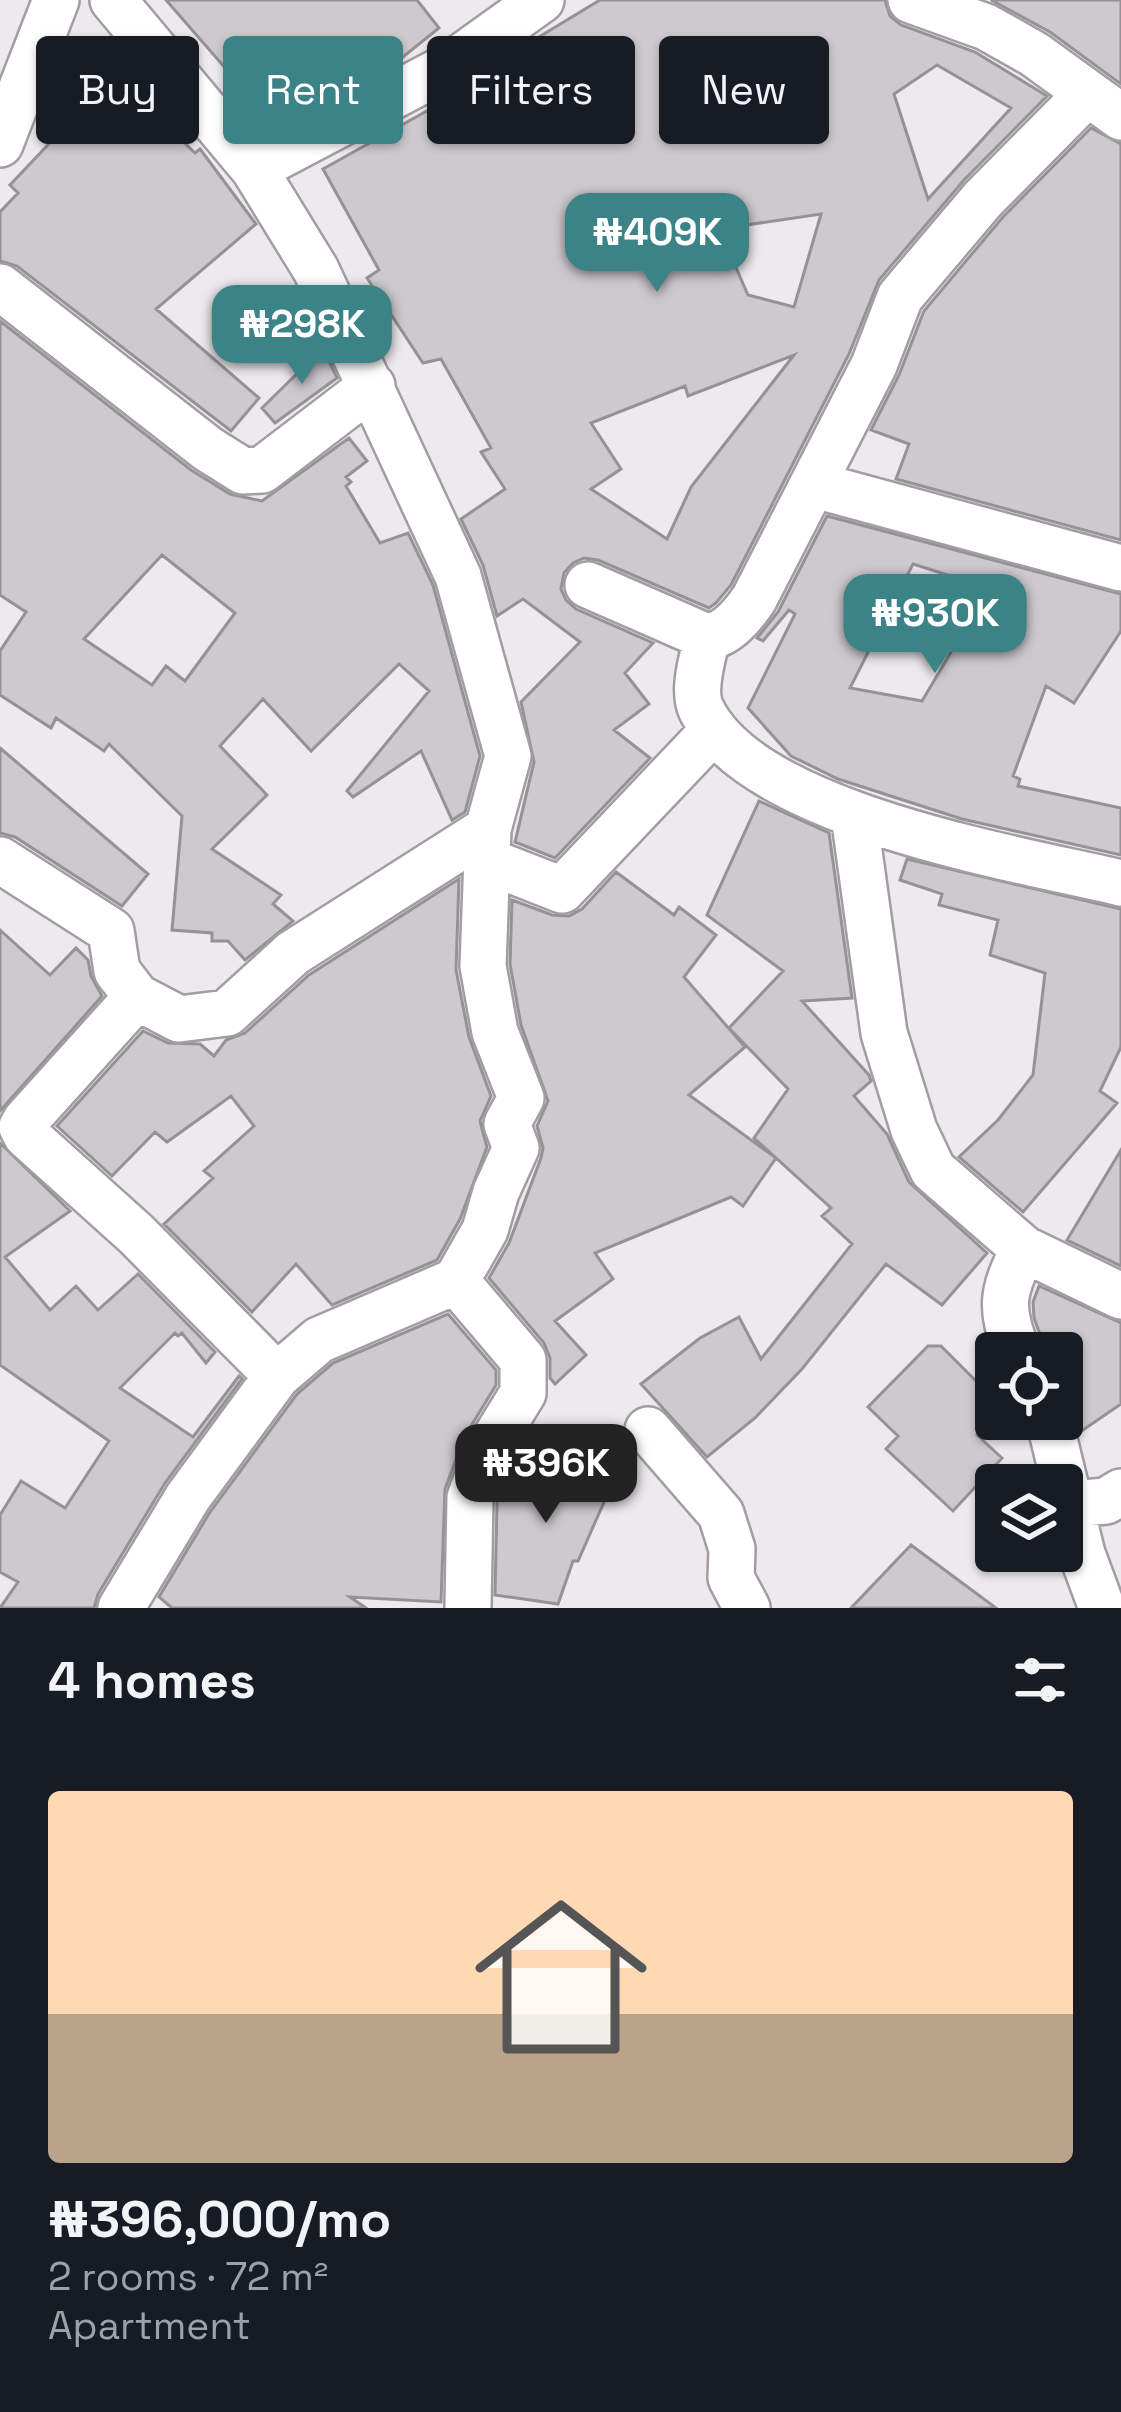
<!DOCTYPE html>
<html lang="en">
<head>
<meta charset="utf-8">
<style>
	:root { --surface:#171b24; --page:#242831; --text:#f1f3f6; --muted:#9ea1a6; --line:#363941; --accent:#3b8386 }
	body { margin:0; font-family:"Space Grotesk",sans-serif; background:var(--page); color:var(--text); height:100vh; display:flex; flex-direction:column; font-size:45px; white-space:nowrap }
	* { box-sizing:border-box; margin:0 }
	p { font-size:39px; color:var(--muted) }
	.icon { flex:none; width:66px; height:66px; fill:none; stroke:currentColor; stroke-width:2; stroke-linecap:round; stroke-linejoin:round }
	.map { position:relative; height:1608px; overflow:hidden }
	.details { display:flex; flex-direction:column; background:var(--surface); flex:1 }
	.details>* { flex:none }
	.top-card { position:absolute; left:36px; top:36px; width:1050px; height:108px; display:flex; gap:24px }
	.tools { position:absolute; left:975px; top:1332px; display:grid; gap:24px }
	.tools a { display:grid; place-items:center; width:108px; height:108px; border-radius:12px; background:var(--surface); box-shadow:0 3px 9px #0004; font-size:60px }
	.price { position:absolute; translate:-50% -102px; padding:0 27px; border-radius:24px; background:var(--accent); color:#fff; font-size:39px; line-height:78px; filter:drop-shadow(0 3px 6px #0008) }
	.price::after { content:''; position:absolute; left:50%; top:72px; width:36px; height:27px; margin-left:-18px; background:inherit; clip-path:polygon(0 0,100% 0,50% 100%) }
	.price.on { background:#222; color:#fff }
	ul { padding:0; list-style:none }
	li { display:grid; align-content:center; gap:24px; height:636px; padding:0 48px }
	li+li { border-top:3px solid var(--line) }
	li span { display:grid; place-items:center; height:372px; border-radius:12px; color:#555 }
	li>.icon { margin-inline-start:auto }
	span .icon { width:216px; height:216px; fill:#fffc; stroke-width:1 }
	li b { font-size:51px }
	h2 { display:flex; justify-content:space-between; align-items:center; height:144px; padding:0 48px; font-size:51px }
	.chip { padding:0 42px; border-radius:12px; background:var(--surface); box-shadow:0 3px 9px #0004; font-size:42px; line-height:108px }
	.chip.on { background:var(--accent); color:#fff }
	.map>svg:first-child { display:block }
	.building { fill:#cdc9cd; stroke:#959296; stroke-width:3; fill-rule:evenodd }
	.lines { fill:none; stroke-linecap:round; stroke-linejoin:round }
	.minor-casing { stroke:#a19ea2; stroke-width:50 }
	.minor { stroke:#fff; stroke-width:45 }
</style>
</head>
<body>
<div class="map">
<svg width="1121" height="1608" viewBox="0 0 1121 1608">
	<rect width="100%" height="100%" fill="#ede9ee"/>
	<path class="building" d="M166,0h251l22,28 -46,37 -31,17 -31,-38 -15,13 -6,-6 -57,49z
		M600,0h285l5,16 11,9 74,27 72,44 -83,84 -85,100 -30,74 -118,231 -15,18 -7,5 -111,-48 -14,-2 -11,5 -9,10 -3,16 5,11 10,9 77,34 -28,30 24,31 -35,26 36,28 -95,100 -40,-16 19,-80 -13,-60 59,-60 -57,-43 -26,17 -14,-51 -22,-46 44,-30 -24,-37 10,-4 -50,-89 -18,4 -56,-85 12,-8 -56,-101 211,-118 -5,-8zM937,65l74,43 -83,91 -34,-105zM821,214l-27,93 -46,-12 -29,-66zM794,355l-103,132 -24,52 -76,-50 30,-20 -30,-46 94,-37 3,10z
		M991,0h130v84l-71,-52z
		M114,75l81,78 5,-4 56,75 -100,85 103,89 -28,33 -214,-165 -17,-5v-49l18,-19 -8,-8z
		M1091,128l30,16v396l-225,-61 13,-35 -38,-14 28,-55 25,-64 79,-94z
		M0,321l191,149 39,24 32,7 87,-63 18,23 -21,16 5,5 -5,4 34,57 28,-10 25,52 47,171 -15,56 -13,8 -31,-69 -68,46 -6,-6 82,-100 -30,-27 -88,87 -48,-52 -43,47 47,49 -55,54 69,46 -8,9 20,17 -48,39 -17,-19h-16v-8l-40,-3 10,-114 -73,-72 -5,7 -48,-33 -5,10 -51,-33v-44l26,-39 -26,-17zM162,555l73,58 -50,68 -19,-15 -14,19 -68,-46z
		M323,348l14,30 -62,45 -13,-15z
		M827,516l294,78v37l-47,72 -28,-17 -33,90 7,3 -2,7 103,22v47l-159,-36 -124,-40 -47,-23 -43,-48 47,-94 -6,-4 -26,31 -6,-3 21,-26zM913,564l76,24 -67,113 -72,-13z
		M0,748l148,126 -26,32 -107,-69 -15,-4z
		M759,801l70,32 23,165 -50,3 67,74 2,6 -17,15 33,38 22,48 78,71 -45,52 -56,-41 -84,105 -47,49 -48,39 -66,-73 59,-46 39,-21 22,42 91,-115 -30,-28 9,-8 -77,-70 34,-49 -59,-61 54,-57 -76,-56z
		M907,859l214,50v138l-21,44 17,12 -94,109 -64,-55 39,-37 35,-45 12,-102 -55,-18 8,-35 -59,-15 3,-11 -42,-14z
		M616,872l58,43 5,-8 37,28 -32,42 61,70 -56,48 87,63 -33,48 -12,-9 -136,56 18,26 -58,42 31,34 -31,29 -5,-6v-20l-6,-15 -55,-65 20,-35 32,-85 2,-10 -6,-22 11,-25 -27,-76 -11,-61 2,-64 40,15 17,1 13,-7z
		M459,879l-3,91 13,67 22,59 -11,25 7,26 -27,72 -23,41 -105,45 -36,-41 -44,48 -88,-88 49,-46 -9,-7 50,-45 -23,-30 -64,46 -12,-10 -43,44 -55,-50 86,-95 25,12 32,1 14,12 12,-16 19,-7 64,-58z
		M0,930l50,45 26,-27 12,12 3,16 11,20 -102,115z
		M0,1143l70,68 -65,46 45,53 26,-24 22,24 40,-36 77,78 -9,11 -24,-30 -4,3 -3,-3 -55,55 73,49 46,-61 3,3 -77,104 -67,111 -4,14h-94l18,-26 -18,-10v-57l21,-34 44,27 44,-67 -109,-76z
		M1121,1150v116l-54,-26z
		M1039,1286l82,37v81l-41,28 -5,-20 -13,-16v-46l-21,-13 -7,-19 -1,-16z
		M448,1314l48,56v15l-31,51 -20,53 -4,113 -91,-5 16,11h-194l-13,-11 51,-85 87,-118 36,-31z
		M928,1346h13l55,55v15l-19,19 25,23 -49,53 -67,-62 12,-13 -30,-29z
		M556,1448l60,27 -38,86h-5l-15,43 -63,-9 2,-92 12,-32 34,8z
		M911,1545l85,63h-145z"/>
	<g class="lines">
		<g class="minor-casing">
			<path id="minor" d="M113,0l141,169 62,101 142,306 50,180 -20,73 -5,137 12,66 26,66 -14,26 9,24 -20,44 -11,38 -29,51 -137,59 -42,36 -89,121 -67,111
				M911,0l75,27 48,27 87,63
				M0,144l56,-144
				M254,169l192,-101 95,-68
				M0,287l208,162 35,22 19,-1 110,-84
				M815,485l306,83
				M588,585l119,52c-4,20 -15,53 -6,72 50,106 314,149 420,174
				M707,637c20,-2 36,-22 47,-38l120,-234 26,-68 83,-98 104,-105
				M854,815l30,218 30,97 19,40 91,79 97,47
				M0,860l111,71 6,40 20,26 -111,123 -4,7 4,8 110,99 141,142
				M488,861l74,29 152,-160
				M137,997l42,22 48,-6 66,-60 195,-124
				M456,1281l67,79v33l-35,57 -18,48 -2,110
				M1018,1353c-19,-44 -16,-62 6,-104
				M1049,1419l33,135 20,54
				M648,1430l73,84 11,35 -1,29 16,30
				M1072,1504l34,-3 15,-9"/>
		</g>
		<use href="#minor" class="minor"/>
	</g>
</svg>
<div class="tools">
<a><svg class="icon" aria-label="locate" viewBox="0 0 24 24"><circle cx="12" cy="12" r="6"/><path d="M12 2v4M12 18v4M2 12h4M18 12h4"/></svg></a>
<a><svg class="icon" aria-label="layers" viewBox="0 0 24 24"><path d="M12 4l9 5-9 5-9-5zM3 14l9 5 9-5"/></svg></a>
</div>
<b class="price" style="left:657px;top:295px">₦409K</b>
<b class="price" style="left:302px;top:387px">₦298K</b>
<b class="price" style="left:935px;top:676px">₦930K</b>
<b class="price on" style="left:546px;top:1526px">₦396K</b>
<div class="top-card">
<a class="chip">Buy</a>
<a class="chip on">Rent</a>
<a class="chip">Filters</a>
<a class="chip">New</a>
</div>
</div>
<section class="details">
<h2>4 homes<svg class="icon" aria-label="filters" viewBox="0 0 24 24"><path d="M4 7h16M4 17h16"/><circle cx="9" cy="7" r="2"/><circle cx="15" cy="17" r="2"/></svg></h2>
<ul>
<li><span style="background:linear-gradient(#ffd9b3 60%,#b9a48a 0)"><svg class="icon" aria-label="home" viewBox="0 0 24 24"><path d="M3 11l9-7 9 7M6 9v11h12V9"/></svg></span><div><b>₦396,000/mo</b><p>2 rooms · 72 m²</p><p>Apartment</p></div></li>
</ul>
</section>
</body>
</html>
